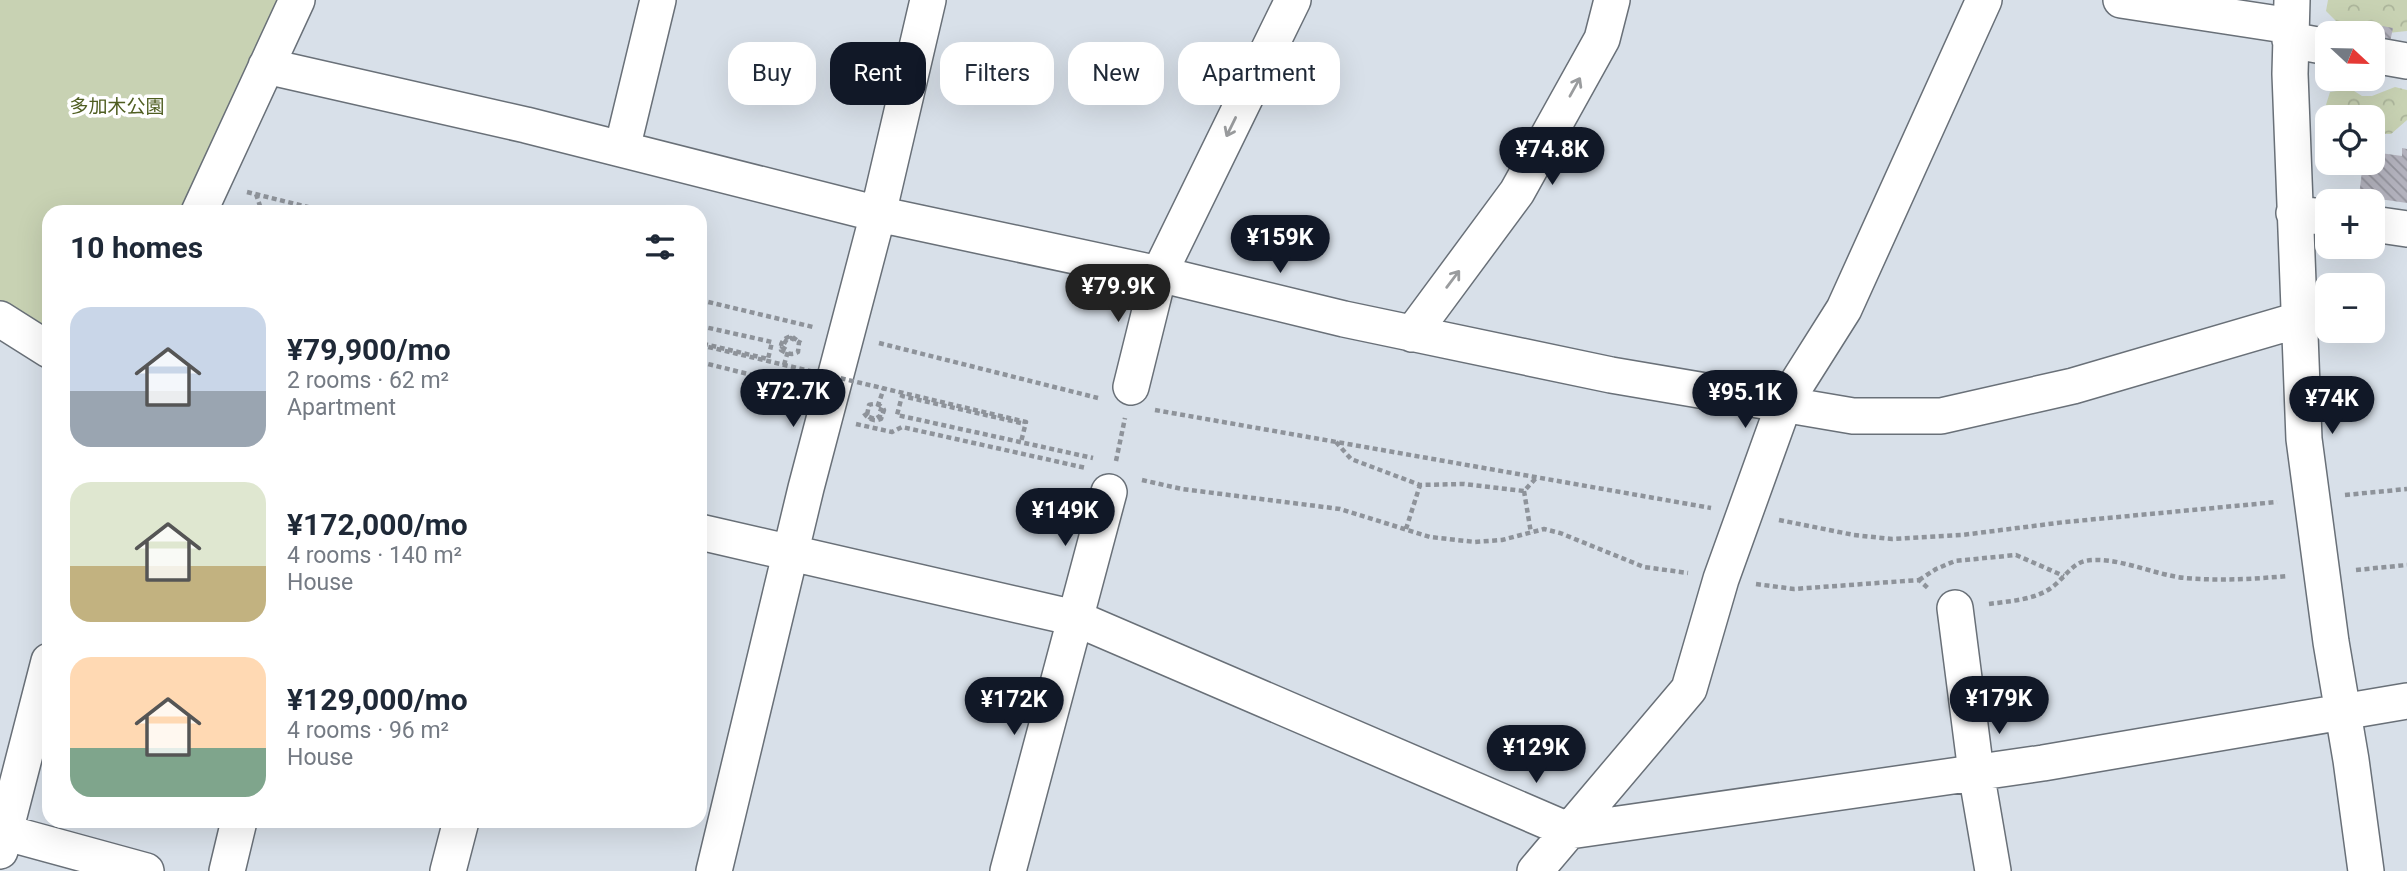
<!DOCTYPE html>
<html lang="en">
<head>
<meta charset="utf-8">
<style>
	:root { --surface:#fff; --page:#f6f6f7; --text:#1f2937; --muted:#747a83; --accent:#111827 }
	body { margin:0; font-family:Roboto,"Noto Sans JP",sans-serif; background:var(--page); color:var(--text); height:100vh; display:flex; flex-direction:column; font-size:26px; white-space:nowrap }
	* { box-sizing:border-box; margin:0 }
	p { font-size:23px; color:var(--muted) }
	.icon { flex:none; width:38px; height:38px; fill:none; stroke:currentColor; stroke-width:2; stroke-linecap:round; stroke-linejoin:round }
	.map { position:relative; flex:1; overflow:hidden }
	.sheet { position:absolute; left:42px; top:205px; width:665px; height:623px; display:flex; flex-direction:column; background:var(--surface); border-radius:21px; box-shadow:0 7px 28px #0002 }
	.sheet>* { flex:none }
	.hud { position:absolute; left:728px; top:42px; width:665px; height:63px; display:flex; gap:14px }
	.needle { width:46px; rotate:112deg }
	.controls { position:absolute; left:2315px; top:21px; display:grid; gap:14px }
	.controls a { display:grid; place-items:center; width:70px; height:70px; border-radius:14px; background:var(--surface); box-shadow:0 7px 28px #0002; font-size:35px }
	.price { position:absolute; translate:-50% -60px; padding:0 16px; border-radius:24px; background:var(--accent); color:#fff; font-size:23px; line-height:46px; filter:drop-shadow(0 2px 4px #0008) }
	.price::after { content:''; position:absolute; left:50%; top:42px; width:21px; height:16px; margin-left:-10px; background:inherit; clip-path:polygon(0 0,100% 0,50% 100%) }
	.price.on { background:#222; color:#fff }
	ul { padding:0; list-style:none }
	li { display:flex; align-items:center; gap:21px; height:175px; padding:0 28px }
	li span { display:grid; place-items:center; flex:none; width:196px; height:140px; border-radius:21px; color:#555 }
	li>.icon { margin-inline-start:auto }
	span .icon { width:84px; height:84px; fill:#fffc; stroke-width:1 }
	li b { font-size:30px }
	h2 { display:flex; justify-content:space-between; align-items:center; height:84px; padding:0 28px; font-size:30px }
	.pill { padding:0 24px; border-radius:21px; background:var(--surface); box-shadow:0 7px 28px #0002; font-size:24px; line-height:63px }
	.pill.on { background:var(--accent); color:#fff }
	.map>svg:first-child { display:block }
	.forest { fill:url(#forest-crowns) }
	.green { fill:#c8d2b3 }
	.building { fill:url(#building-back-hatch) }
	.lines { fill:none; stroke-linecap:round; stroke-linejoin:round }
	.minor-casing { stroke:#697078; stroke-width:38 }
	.path { stroke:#8e939a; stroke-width:4.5; stroke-dasharray:5 3.5; stroke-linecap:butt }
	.minor { stroke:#fff; stroke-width:35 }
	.path-bridge { stroke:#8e939a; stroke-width:4.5; stroke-dasharray:5 3.5; stroke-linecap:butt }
	.oneway { stroke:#9a9c9e }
	.labels { text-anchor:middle; stroke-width:7; stroke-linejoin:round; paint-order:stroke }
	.park-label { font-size:19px; fill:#4f5e21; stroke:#fff }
</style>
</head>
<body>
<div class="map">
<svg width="2407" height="871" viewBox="0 0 2407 871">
	<defs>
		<pattern id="forest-crowns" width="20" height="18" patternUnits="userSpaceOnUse" patternTransform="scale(1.75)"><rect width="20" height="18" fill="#c8d2b3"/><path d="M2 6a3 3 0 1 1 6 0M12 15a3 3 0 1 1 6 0" fill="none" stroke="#acb59b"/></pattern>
		<pattern id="building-back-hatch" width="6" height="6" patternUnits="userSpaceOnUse" patternTransform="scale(1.75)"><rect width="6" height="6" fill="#b4b3be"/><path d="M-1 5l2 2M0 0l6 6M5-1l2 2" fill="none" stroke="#93939c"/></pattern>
	</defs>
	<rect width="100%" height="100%" fill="#d8e0e9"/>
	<path class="forest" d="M2328,0h79v31l-19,2 -43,-3 -19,-19z
		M2395,87l12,3v30l-16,14h-18v-17h-44l-4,-9 5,-16 21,-3 11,7h10z"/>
	<path class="green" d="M0,0h283l-97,212h-137v127l-49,-33z"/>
	<path class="building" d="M2372,24l21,4 -3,14 -17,-3z
		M2402,148l5,1v54l-48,-7 4,-33h10v-11l29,4z"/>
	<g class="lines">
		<g class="minor-casing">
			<path id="minor" d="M2121,0l170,26
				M2292,0l-2,74 14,365 27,203 20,118 15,111
				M2290,40l38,7
				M2373,55l34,6
				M266,66l260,59 352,89 281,60 185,45 267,56 242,41h88l132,-30 225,-66
				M622,149l36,-149
				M199,212l98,-212
				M2294,213l34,5
				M2373,224l34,5
				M0,319l49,31
				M1412,334l105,-142 85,-153 10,-39
				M1131,387l28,-113 134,-274
				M700,532l375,86 495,213 473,-68 364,-62
				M1955,608l21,164 17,99
				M0,831l146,40
				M0,851l49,-190
				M227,871l12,-50
				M448,871l13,-50
				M714,871l92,-383 72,-274 50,-214
				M1008,871l101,-379
				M1535,871l154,-182 32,-110 63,-175 60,-95 140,-309"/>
		</g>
		<path class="path" d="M247,192l81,20
			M256,194l6,18
			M700,300l113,27
			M700,326l72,16 -4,17 -68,-16
			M879,343l219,55
			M700,362l96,24
			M784,365l4,-14 -6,-4 5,-8 4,-1 8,4 -1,10c-6,4 -12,1 -17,-2 -1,-8 3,-12 10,-14l10,7
			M1155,410l556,98
			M864,413c4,6 10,9 17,6l3,-9c-3,-6 -9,-7 -15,-5l-2,10 2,2 6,2 5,-3 2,-6 -5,-2 7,-20
			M1021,423l-119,-27 -5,19 196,43
			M856,424l36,8 10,-5 184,41
			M1336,442l15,17 69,26 44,-1 60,7 12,-13
			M1116,461l9,-43
			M1142,480l40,9 158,20 90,28 45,5 27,-2 42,-11 16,4 84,34 44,6
			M1524,491l7,42
			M2345,495l62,-6
			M1779,520l75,15 38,4 70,-4 103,-13 212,-20
			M1406,529l14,-44
			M2356,570l51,-5
			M1919,580l17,-11 19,-8 61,-6 48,21
			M1756,584l38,5 125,-9 10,9
			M1989,604c21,-3 45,-4 62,-16 12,-8 19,-23 34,-27 29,-6 69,14 100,17 35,3 68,1 103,-2"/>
		<use href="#minor" class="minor"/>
		<path class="path-bridge" d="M700,345l326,77 -5,20"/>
	</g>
	<defs><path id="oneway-shaft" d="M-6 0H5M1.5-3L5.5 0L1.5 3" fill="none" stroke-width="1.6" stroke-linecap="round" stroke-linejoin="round" transform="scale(1.75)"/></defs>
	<g class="oneway">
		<use href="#oneway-shaft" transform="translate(1575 87) rotate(-61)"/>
		<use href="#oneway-shaft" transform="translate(1231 127) rotate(116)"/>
		<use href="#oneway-shaft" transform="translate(1453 279) rotate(-53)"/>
	</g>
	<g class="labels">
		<g class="park-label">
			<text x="117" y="113">多加木公園</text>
		</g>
	</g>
</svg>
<div class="controls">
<a><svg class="needle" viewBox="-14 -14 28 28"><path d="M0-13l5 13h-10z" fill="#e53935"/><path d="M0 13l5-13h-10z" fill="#747a83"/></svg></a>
<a><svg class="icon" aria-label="locate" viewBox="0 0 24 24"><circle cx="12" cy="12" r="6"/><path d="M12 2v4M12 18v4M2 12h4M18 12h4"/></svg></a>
<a>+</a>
<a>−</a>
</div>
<b class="price" style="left:1552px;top:187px">¥74.8K</b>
<b class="price" style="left:1280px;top:275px">¥159K</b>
<b class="price on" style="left:1118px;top:324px">¥79.9K</b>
<b class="price" style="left:793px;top:429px">¥72.7K</b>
<b class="price" style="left:1745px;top:430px">¥95.1K</b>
<b class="price" style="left:2332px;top:436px">¥74K</b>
<b class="price" style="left:1065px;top:548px">¥149K</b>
<b class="price" style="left:1999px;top:736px">¥179K</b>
<b class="price" style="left:1014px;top:737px">¥172K</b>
<b class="price" style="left:1536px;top:785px">¥129K</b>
<div class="hud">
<a class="pill">Buy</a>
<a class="pill on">Rent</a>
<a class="pill">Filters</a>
<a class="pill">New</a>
<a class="pill">Apartment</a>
</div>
<section class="sheet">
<h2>10 homes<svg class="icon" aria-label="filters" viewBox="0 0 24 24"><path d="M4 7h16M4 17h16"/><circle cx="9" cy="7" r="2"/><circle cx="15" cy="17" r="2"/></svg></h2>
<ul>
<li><span style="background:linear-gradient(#c9d6e8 60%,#9aa5b1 0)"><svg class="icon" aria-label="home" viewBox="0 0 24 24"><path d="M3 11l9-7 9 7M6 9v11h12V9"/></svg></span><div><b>¥79,900/mo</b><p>2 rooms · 62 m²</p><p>Apartment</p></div></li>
<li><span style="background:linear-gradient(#dfe7d0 60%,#c2b280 0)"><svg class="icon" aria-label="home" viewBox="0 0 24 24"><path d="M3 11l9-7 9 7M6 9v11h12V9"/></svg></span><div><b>¥172,000/mo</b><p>4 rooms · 140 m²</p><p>House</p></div></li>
<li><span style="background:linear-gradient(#ffd9b3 65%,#7fa58c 0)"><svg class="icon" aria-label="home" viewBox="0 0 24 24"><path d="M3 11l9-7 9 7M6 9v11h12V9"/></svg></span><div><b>¥129,000/mo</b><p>4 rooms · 96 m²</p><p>House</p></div></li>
</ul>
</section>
</div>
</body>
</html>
